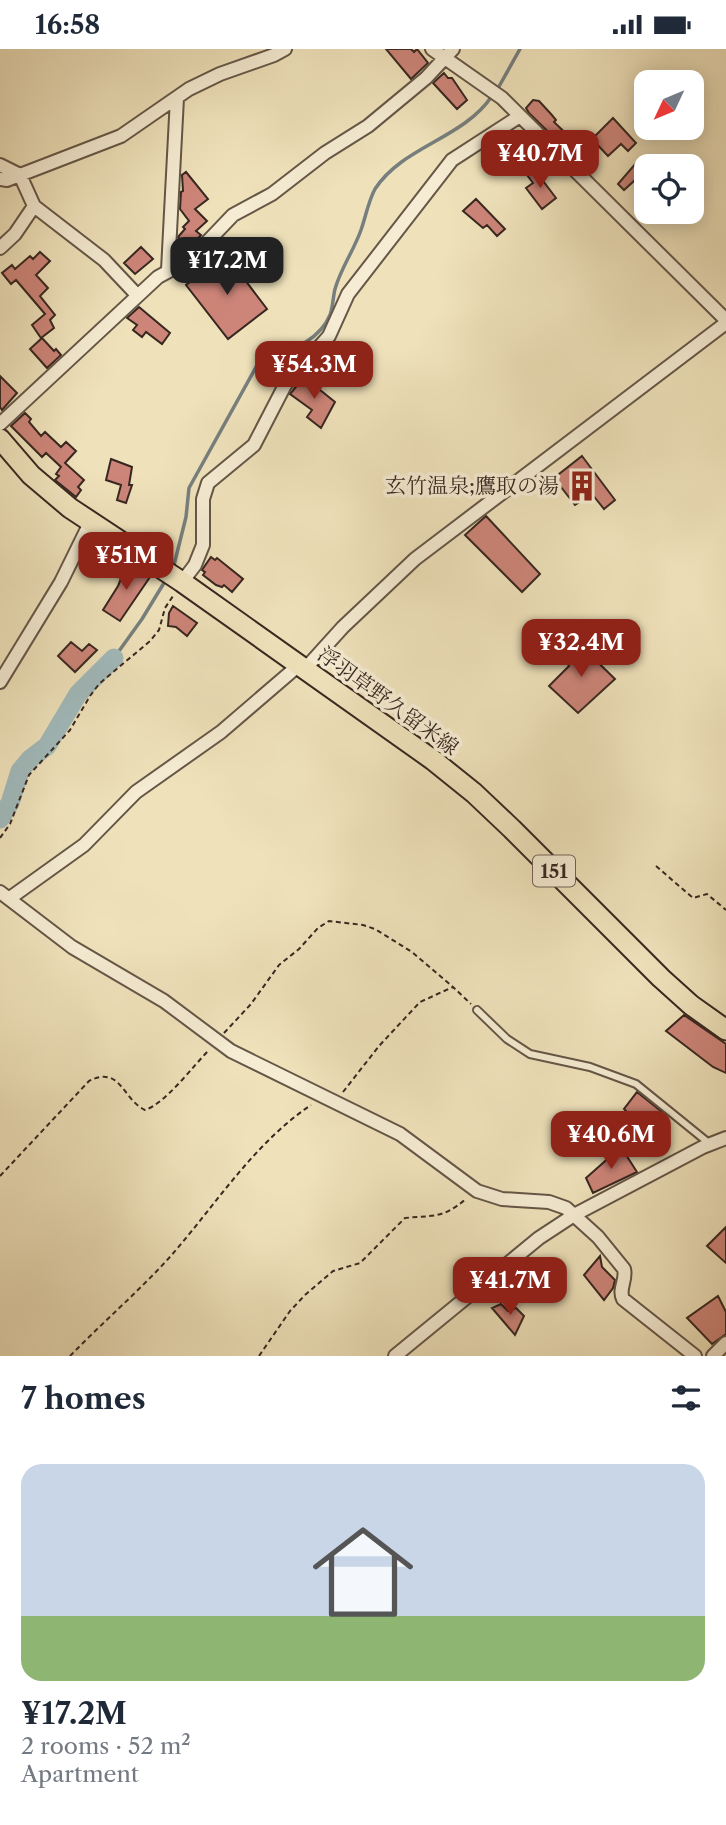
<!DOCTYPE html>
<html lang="en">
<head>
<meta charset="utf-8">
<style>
	:root { --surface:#fff; --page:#f2f2f3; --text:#1f2937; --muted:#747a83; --accent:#8f2418 }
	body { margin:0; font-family:"Libre Caslon Text","Noto Serif JP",serif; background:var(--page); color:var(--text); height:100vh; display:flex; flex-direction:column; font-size:26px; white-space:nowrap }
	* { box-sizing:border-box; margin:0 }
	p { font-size:23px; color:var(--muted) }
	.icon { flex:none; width:38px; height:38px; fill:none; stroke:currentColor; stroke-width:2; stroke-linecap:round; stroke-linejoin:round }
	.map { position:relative; height:1307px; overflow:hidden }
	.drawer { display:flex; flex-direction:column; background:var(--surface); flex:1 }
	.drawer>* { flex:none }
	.needle { width:46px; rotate:226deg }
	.buttons { position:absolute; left:634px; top:21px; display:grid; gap:14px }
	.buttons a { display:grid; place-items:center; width:70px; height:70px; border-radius:14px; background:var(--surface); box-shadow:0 4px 18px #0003; font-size:35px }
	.price { position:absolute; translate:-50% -60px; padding:0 16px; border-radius:14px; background:var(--accent); color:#fff; font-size:23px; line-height:46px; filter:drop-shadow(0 2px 4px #0008) }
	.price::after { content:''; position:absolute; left:50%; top:42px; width:21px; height:16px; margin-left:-10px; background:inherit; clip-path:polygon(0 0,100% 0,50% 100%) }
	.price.on { background:#222; color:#fff }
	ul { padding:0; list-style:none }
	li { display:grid; align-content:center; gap:14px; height:371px; padding:0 21px }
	li span { display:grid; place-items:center; height:217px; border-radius:21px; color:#555 }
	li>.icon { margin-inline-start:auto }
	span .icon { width:126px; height:126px; fill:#fffc; stroke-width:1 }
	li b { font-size:30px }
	h2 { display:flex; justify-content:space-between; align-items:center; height:84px; padding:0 21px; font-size:30px }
	.status { display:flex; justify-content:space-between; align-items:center; height:49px; padding:0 35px; background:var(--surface); direction:ltr }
	.status svg { height:19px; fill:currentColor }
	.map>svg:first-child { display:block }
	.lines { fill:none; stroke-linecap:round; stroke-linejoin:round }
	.stream { stroke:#777f7e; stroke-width:3.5 }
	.river { stroke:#a1babc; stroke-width:19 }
	.building { fill:#cd8579; stroke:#372720; stroke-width:2 }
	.lane-casing { stroke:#655647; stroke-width:10 }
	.street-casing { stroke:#655647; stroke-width:16 }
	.primary-casing { stroke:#372720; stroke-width:23 }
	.path { stroke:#372720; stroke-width:2; stroke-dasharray:5 3.5; stroke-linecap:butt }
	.lane { stroke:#f5ecd3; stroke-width:6 }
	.street { stroke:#f5ecd3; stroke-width:12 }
	.primary { stroke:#efe2bb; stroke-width:19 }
	.labels { text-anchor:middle; stroke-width:7; stroke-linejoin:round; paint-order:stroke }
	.shield { fill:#f5ecd3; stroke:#706256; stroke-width:2 }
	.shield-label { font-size:19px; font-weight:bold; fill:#372720 }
	.poi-label { font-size:21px; fill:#372720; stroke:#f5ecd3; text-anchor:end }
	.street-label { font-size:21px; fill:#372720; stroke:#f5ecd3 }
</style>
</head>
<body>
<div class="status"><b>16:58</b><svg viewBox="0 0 49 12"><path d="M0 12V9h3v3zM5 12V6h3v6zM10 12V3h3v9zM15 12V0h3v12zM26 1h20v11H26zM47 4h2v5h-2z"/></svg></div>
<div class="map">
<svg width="726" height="1307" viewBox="0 0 726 1307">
	<rect width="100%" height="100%" fill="#efe2bb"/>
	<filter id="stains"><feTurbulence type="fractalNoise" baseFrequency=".00286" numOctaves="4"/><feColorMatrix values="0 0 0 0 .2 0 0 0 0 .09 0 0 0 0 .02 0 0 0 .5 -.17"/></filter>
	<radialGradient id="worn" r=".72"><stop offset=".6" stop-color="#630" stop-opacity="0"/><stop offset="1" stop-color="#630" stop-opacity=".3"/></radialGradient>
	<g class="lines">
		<path class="stream" d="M497,41l23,-41
			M173,520l13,-52 3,-29 71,-128c25,-6 59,-18 70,-45 3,-8 3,-18 5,-26 6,-21 19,-39 26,-59 5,-14 7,-28 14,-41 28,-43 88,-50 117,-93
			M114,609l28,-39 25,-41"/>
		<path class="river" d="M0,770l10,-16 10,-32 10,-12 17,-13 31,-52 36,-36"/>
	</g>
	<path class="building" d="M386,0h25l3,3 3,-3 11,14 -17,16z
		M444,24l4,5h4l15,22 -10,9 -24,-26z
		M533,51l6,1 12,13 5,6 -2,2 24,23 -8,8 -41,-40 -3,-5z
		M613,69l23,25 -8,8 -7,-7 -13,12 -16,-17z
		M637,113l4,4 5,-4v31l-12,-12 -10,9 -6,-6z
		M534,120l22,29 -14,11 -16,-21 7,-5 -6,-8z
		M186,123l22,27 -13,10 12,12 -11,10 5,4 -12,13 -11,-11 7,-8 -2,-2 6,-6 -9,-12 1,-17 2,-1 -1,-16z
		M476,150l29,30 -8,7 -10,-11 -4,3 -20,-17z
		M141,198l12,12 -18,15 -11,-11z
		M40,203l10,9 -14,14 12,13 -8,8 15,19 -5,5 4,8 -13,10 -9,-13 13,-11 -29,-34 -5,4 -9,-11 10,-8 3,4 15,-13 3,3z
		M226,206l41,54 -39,30 -42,-54z
		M139,258l31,26 -8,11 -16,-12 -4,5 -9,-7 4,-5 -10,-7z
		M42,289l12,13 2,-2 5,6 -14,13 -17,-19z
		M0,327l17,17 -15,17 -2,-3z
		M304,328l31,25 -14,26 -14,-11 5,-7 -22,-16z
		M25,364l6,6 -2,3 12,14 4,-4 16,15 5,-5 10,9 -11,12 19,17 -6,7 3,3 -5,7 -21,-17 4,-4 -3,-2 5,-7 -15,-14 -4,4 -31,-31z
		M582,407l33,44 -11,9 -12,-15 -17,11 -21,-27z
		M111,410l21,8 -3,18h3l-6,18 -9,-3 4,-15 -15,-5z
		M486,467l54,58 -18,18 -57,-57z
		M211,508l4,3 2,-2 26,21 -11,13 -8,-7 -2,2 -6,-2 -13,-10 2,-3 -3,-2z
		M128,513l22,15 -30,44 -17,-11 15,-24z
		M173,557l24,17 -10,13 -11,-9 -8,-1 1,-13z
		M71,593l11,9 7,-7 8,6 -22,22 -17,-16z
		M579,595l36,35 -37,34 -29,-27 20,-20 -5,-9z
		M684,966l42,29v29l-13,-6 -47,-36z
		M637,1043l25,20 -17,19 -21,-22z
		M621,1098l16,25 -44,21 -7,-15z
		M726,1178v36l-19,-17z
		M600,1207l2,11 13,13 -2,8 -9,12 -20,-25z
		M718,1247l8,16v22l-14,10 -25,-26z
		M501,1255l7,7 8,-3 8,8 -9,19 -23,-27z"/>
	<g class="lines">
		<g class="lane-casing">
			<path id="lane" d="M477,961l30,29 23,15 60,13 46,17 74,60"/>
		</g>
		<g class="street-casing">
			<path id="street" d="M432,0l70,49 224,222
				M0,116l20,10 14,31 -19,28 -15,14
				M0,130l7,1 114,-44 68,-47 31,-15 54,-19 11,-6
				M34,157l70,54 33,35
				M168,221l9,-172
				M0,375l158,-147 33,-18 42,-44 39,-21 53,-41 43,-27 58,-48 27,-29
				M182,533l13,-17 8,-20v-46l5,-16 46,-38 31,-60 44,-49 19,-42 104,-134 68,-44
				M305,620l38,-42 72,-68 311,-236
				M0,633l61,-100 29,-59
				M0,843l72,55 92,54 67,50 169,83 77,57 25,8 47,3 17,6 32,29 26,32c3,11 -6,20 -1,30l72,57
				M10,849l74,-53 52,-53 85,-60 78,-67
				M395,1307l144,-118 35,-23 129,-68 23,-9
				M713,1307l13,-13"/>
		</g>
		<g class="primary-casing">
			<path id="primary" d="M0,390l31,36 39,33 112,74 251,178 41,33 38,36 149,149 30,27 35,25"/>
		</g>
		<path class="path" d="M0,789l10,-14 19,-49 41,-45 20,-34 9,-12 51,-43 9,-11 6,-22 8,-12
			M656,817l37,32 14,-4 19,16
			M224,984l27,-29 28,-39 20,-16 19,-21 11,-7 34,4 12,4 37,23 41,35
			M343,1043l36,-46 41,-44 33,-15 18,17
			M0,1127l89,-95c32,-16 33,18 56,29 21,-7 48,-44 64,-60
			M70,1307c32,-33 68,-64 99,-98 46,-52 84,-114 142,-153
			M259,1307l31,-45 15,-16 28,-24 27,-8 45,-45c29,-3 37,1 61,-19"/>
		<use href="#lane" class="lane"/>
		<use href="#street" class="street"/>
		<use href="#primary" class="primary"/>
	</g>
	<defs>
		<g id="building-bare" transform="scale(2.415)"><path d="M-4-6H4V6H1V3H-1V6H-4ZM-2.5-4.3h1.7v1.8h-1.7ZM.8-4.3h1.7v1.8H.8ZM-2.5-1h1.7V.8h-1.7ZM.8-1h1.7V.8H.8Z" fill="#8f2418" stroke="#f5ecd3" stroke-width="2.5" paint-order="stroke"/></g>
	</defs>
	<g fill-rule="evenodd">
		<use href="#building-bare" x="582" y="437"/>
	</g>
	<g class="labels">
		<rect class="shield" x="533" y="806.5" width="42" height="31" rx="5"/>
		<g class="shield-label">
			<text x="554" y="829">151</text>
		</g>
		<g class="poi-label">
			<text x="559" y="444">玄竹温泉;鷹取の湯</text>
		</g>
		<g class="street-label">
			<text transform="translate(388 652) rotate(36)" y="7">浮羽草野久留米線</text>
		</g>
	</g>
	<rect width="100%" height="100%" filter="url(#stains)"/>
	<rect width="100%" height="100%" fill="url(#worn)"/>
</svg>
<div class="buttons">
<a><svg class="needle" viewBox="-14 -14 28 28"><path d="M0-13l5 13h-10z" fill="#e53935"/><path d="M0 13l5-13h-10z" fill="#747a83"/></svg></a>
<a><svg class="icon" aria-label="locate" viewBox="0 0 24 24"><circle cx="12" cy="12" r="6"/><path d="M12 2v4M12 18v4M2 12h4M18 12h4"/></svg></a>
</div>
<b class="price" style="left:540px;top:141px">¥40.7M</b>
<b class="price on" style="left:227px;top:248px">¥17.2M</b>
<b class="price" style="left:314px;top:352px">¥54.3M</b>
<b class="price" style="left:126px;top:543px">¥51M</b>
<b class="price" style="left:581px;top:630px">¥32.4M</b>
<b class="price" style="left:611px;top:1122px">¥40.6M</b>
<b class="price" style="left:510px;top:1268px">¥41.7M</b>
</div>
<section class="drawer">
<h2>7 homes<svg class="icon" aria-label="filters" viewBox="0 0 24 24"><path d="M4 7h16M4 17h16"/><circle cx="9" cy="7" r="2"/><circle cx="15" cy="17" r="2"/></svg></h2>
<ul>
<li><span style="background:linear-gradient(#c9d6e8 70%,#8fb573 0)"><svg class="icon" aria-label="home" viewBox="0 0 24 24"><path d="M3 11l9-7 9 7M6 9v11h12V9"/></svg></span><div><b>¥17.2M</b><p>2 rooms · 52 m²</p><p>Apartment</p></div></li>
</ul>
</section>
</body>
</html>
